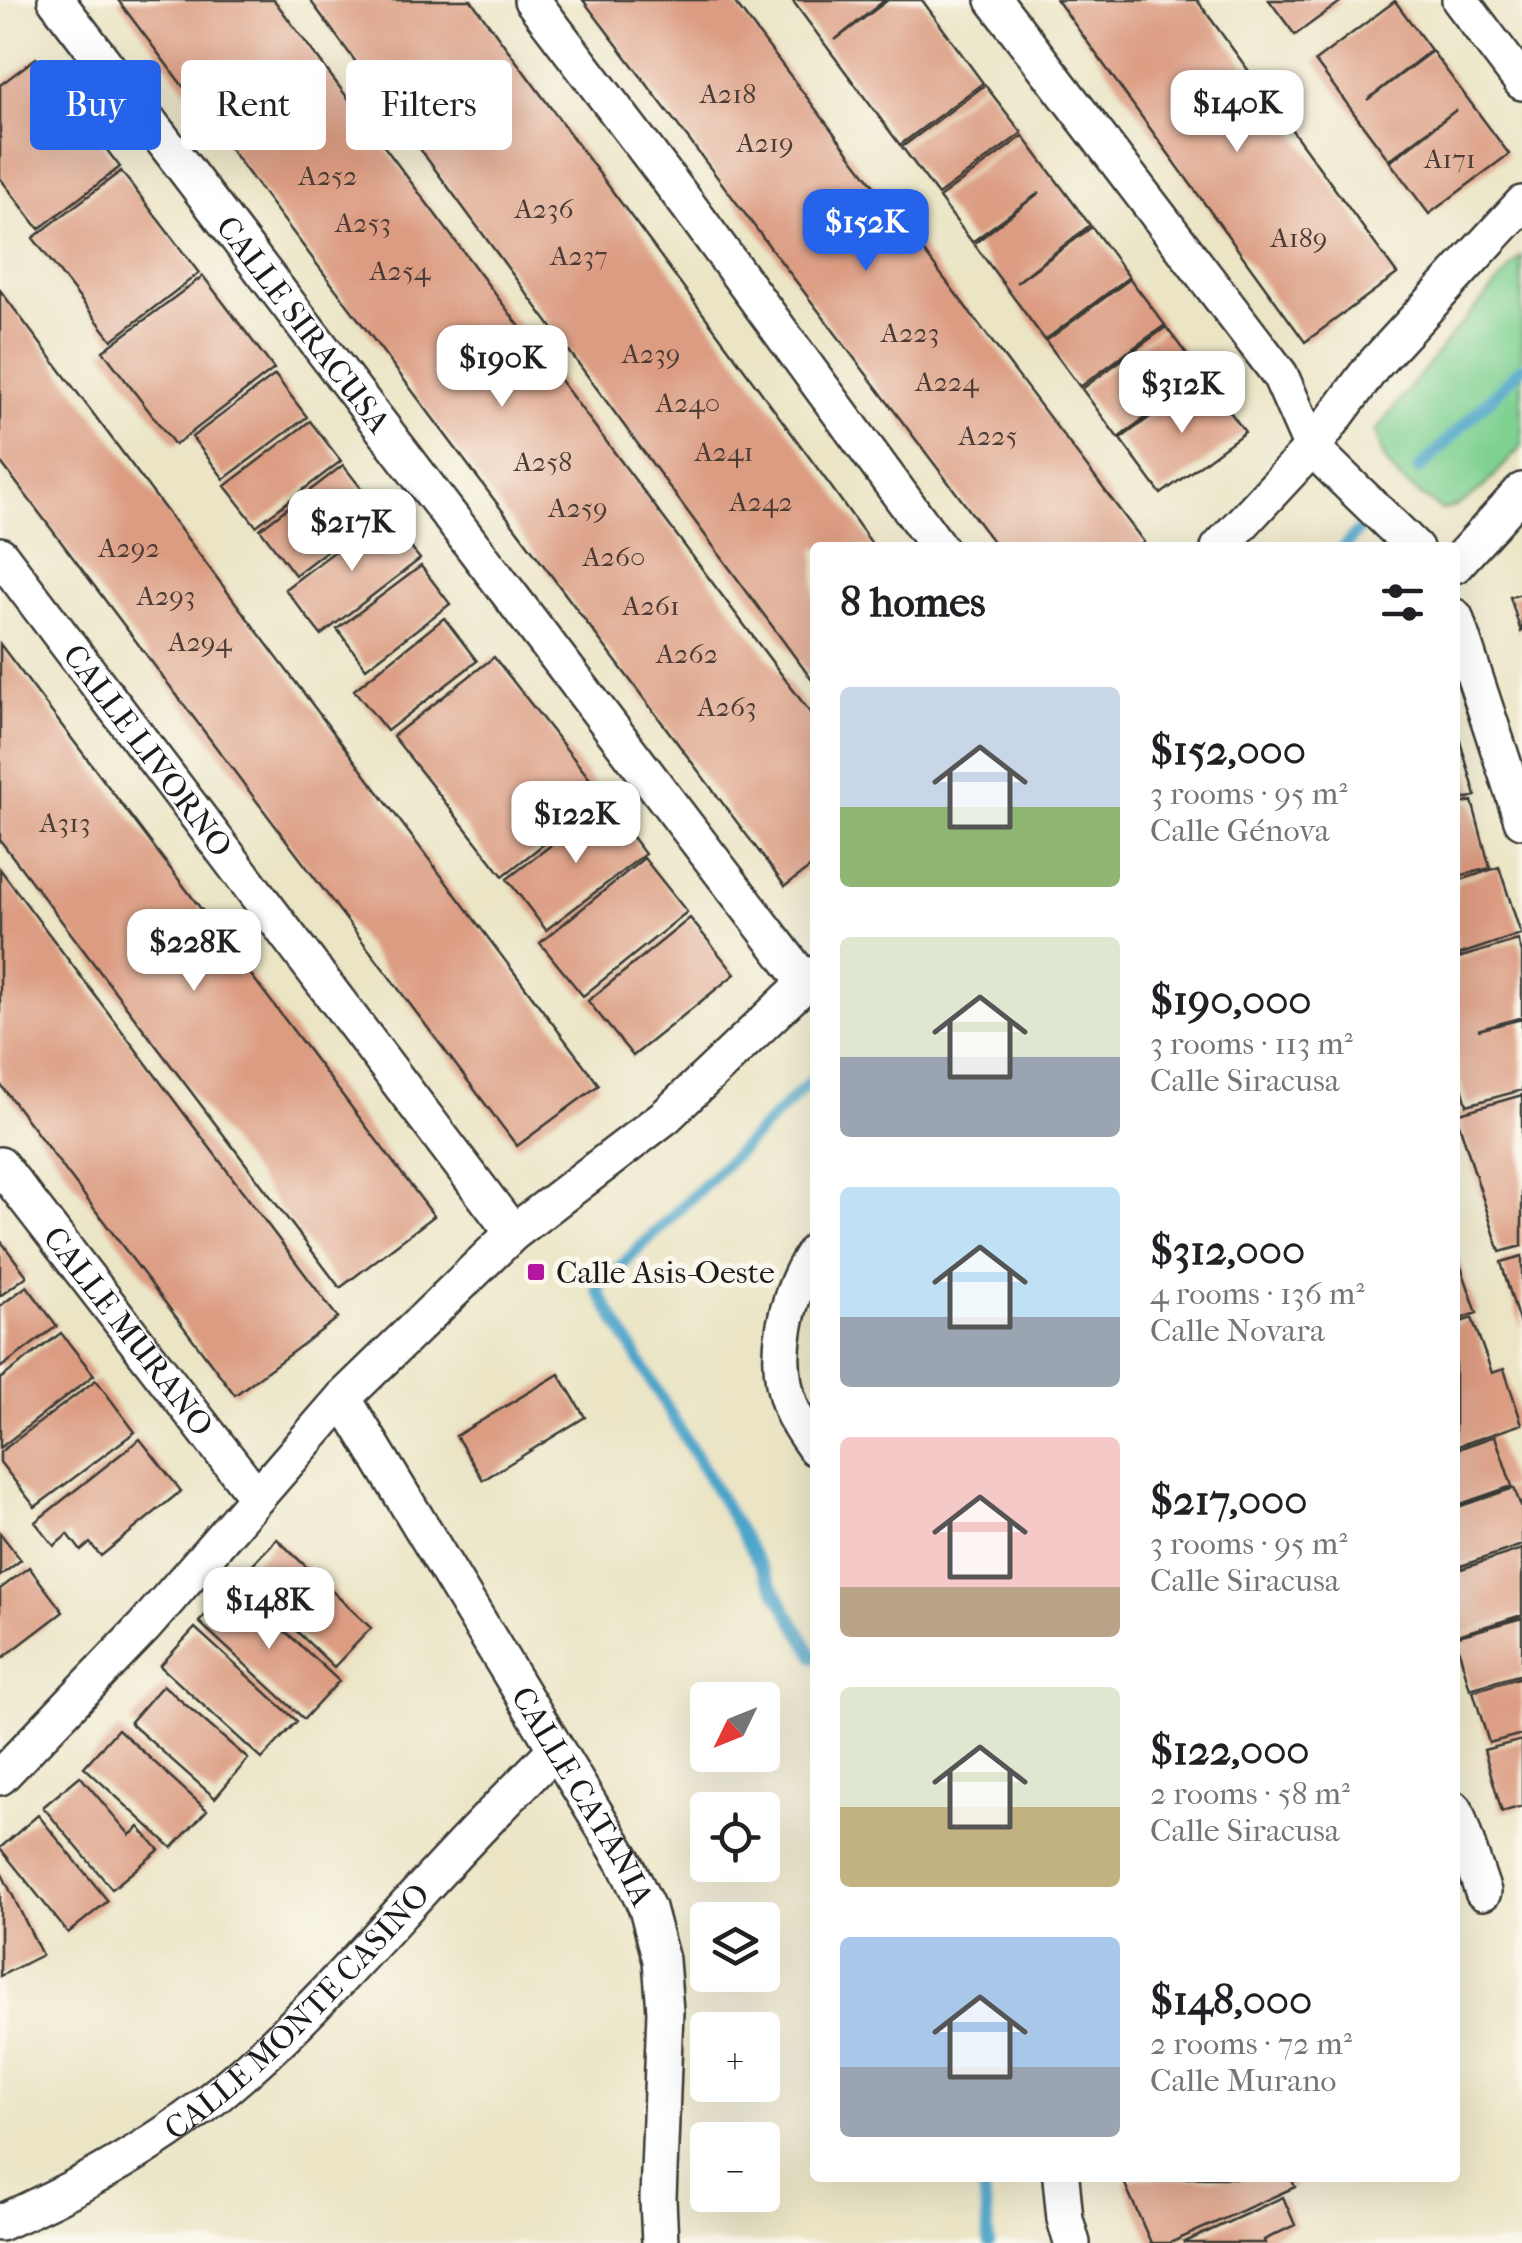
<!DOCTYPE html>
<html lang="en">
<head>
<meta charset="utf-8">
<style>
	:root { --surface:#fff; --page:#f2f2f2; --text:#202124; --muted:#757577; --accent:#2563eb }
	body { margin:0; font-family:"IM FELL French Canon",serif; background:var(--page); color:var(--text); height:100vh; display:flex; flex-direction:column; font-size:38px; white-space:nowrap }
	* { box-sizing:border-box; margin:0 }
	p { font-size:32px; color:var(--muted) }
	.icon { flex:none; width:55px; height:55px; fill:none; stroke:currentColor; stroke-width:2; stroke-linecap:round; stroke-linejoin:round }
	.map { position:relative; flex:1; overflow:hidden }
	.side { position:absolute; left:810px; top:542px; width:650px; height:1640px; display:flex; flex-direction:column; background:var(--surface); border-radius:10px; box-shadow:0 10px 40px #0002 }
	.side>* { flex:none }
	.guide { position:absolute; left:30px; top:60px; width:630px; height:90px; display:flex; gap:20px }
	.needle { width:65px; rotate:227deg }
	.buttons { position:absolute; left:690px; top:1682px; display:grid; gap:20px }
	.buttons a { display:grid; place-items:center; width:90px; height:90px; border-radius:10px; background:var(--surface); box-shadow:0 10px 40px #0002; font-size:50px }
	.price { position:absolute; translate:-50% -85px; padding:0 22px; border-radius:20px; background:#fff; color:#222; font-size:32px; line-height:65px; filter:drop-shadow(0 2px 5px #0008) }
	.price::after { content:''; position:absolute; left:50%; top:60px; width:30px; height:22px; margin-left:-15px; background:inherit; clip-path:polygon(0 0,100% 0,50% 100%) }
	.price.current { background:var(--accent); color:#fff }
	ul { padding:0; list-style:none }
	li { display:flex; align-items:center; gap:30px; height:250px; padding:0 30px }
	li span { display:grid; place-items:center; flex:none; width:280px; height:200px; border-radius:10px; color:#555 }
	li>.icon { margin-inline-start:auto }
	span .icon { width:120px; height:120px; fill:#fffc; stroke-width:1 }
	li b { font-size:42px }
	h2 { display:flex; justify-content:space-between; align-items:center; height:120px; padding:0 30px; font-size:42px }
	.tag { padding:0 35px; border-radius:10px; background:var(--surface); box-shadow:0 10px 40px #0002; font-size:35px; line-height:90px }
	.tag.current { background:var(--accent); color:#fff }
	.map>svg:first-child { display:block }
	.green { fill:#7fd192; stroke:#4e7657; stroke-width:2.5 }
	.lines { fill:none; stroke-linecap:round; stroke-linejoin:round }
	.stream { stroke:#4ca4c9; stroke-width:12 }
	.building { fill:#db9c82 }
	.street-casing { stroke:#3b3a36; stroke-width:40 }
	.street { stroke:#fff; stroke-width:35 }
	.poi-dot { fill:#b5179e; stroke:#fbf7ec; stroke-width:4 }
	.labels { text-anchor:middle; stroke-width:10; stroke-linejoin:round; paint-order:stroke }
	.number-label { font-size:28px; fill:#4c3c36 }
	.street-label { font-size:32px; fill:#1c1c1c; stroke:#fbf7ec }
	.poi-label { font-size:32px; fill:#1c1c1c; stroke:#fbf7ec; text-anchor:start }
</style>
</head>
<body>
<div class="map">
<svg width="1522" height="2243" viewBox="0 0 1522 2243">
	<rect width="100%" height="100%" fill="#fbf7ec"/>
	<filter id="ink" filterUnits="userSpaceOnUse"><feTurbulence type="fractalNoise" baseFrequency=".01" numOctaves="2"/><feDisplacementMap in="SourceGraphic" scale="20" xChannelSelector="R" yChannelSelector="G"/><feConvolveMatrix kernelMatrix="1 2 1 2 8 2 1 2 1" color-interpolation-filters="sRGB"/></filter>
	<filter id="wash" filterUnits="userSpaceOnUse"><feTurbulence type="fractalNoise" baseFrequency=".0048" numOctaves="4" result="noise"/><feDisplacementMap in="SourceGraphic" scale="40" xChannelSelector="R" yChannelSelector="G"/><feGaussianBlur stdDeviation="2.25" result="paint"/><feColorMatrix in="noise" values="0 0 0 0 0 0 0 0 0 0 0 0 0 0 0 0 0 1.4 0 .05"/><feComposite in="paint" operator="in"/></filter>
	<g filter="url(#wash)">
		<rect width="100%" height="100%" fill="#ebe5c6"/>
		<path class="green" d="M1522,256v190c-22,22 -49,61 -81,64 -34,-26 -57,-34 -65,-79l73,-93z"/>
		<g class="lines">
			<path class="stream" d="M1419,469l103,-102
				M1343,548l14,-16
				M815,1077l-218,212 218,369
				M983,2178l6,65"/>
		</g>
		<g id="blocks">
			<path class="building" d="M118,0h156l541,719v145l-30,22z
				M310,0h161l361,488 43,60h-60v136z
				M583,0h150l411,542 -7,6h-139z
				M792,0h93l-50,40 53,-40h34l61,83 -83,62z
				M1057,0h140l200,274 -92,68z
				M1269,0h74l-48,35z
				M1395,1l36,49 -64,50 65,-49 77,103 -80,60 -39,-52 66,-52 -67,50 -74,-99z
				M36,58l84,109 -81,62 -39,-51v-93z
				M985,85l37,48 -84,62 -36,-48z
				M1023,136l67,89 -74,58 76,-56 37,50 -84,63 -71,-96 66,-52 -68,50 -33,-44z
				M121,171l78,102 -87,67 -79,-102z
				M203,276l71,93 -99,76 -72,-94z
				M1130,279l35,46 -85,62 -34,-46z
				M0,290l599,795 -82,61 -517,-685z
				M1166,327l36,48 -84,63 -36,-49z
				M275,375l32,42 -83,62 -32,-42z
				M1204,377l41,55 -84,62 -41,-55z
				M310,421l31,40 -85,65 -31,-40z
				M343,465l36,46 -84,64 -35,-46z
				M384,514l36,45 -99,76 -36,-46z
				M421,566l29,38 -84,64 -29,-39z
				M1522,594v37l-1,1 -11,-35z
				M444,618l33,43 -90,70 -33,-41z
				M0,644l434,572 -94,72 -340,-448z
				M494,657l110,140 -101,79 -110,-140z
				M1455,724l21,72 -21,6z
				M1472,801l18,67 -35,9v-71z
				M606,803l39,51 -99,76 -39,-51z
				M644,858l43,54 -104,84 -43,-53z
				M1499,867l22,67 -66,22v-74z
				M0,869l338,449 -103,77 -235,-311z
				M690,918l45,56 -102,82 -45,-55z
				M1518,940l4,13v64l-44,13 44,-11v71l-55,15 -12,-43v-103z
				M1522,1095v151l-22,6 -44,-138z
				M0,1240l27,36 -27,20z
				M1522,1256v72h-1l-20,-66z
				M1458,1258l19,55 -22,8v-62z
				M27,1286l30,40 -57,42v-62z
				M1472,1318l20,55 12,-4 18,55 -67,23v-123z
				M61,1333l33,42 -94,73v-69z
				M559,1374l26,43 -102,63 -27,-44z
				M96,1380l39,52 -100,75 -35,-45v-10z
				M1495,1436l17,50 -57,20v-56z
				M140,1439l41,52 -80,65 -11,-13 -9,8 -13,-17 -14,12 -19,-24z
				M1514,1488l8,21v36l-67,23v-60z
				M0,1533l21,27 -21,16z
				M277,1539l94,89 -37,39 -94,-90z
				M1522,1549v66l-67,21v-65z
				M29,1567l34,45 -63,48v-71z
				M234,1584l105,97 -35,38 -105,-97z
				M1522,1618v56l-52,15 -15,-52z
				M195,1628l102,93 -35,38 -102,-93z
				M1522,1677v57l-33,9 -16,-52z
				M163,1685l85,74 -33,39 -85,-75z
				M118,1729l89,81 -35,38 -88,-81z
				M1522,1740v66l-20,6 -18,-62z
				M80,1776l50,59 9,-8 20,23 -47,39 -69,-82z
				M38,1815l70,86 -40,32 -68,-85z
				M0,1870l42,85 -42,21z
				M1134,2178h157l4,9 -125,56h-19l-27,-61z
				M1283,2197l12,28 -31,15 1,3h-82z"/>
		</g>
	</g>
	<g filter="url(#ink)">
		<use href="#blocks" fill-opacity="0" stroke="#3b3a36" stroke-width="2.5"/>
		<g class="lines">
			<g class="street-casing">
				<g id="street">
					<path id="s1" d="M56,0l750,983"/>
					<path d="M532,0l158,208 249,340"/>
					<path d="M994,0l286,375 32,73 103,100"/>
					<path d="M1460,0l62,82"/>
					<path d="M1219,548l93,-100 60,-81 150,-163"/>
					<path id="s2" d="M0,555l513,678"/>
					<path d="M1455,565l67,-74"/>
					<path d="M1455,617l67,203"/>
					<path id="s3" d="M0,1165l257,332"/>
					<path d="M815,1251c-29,44 -44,106 -24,157 5,14 16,28 24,40"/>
					<path id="s4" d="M343,1398l281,463 23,47 14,52 4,51 -7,188 2,44"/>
					<path d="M0,1777l144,-150 199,-229 170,-165 153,-117 149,-142"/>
					<path d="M1455,1810l28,82"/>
					<path d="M1061,2178l4,41 7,24"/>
					<path id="s5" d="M0,2223c64,-28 128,-62 185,-103 100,-74 180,-170 264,-260 34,-37 70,-73 105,-109"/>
				</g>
			</g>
			<use href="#street" class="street"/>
		</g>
	</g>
	<rect class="poi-dot" x="526" y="1262" width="20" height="20" rx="5"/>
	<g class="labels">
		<g class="number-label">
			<text x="728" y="103">A218</text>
			<text x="765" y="152">A219</text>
			<text x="1450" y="168">A171</text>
			<text x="328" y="185">A252</text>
			<text x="544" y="218">A236</text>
			<text x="363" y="232">A253</text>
			<text x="1299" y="247">A189</text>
			<text x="579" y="265">A237</text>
			<text x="400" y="280">A254</text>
			<text x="910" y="342">A223</text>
			<text x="651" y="363">A239</text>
			<text x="947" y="391">A224</text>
			<text x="688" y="412">A240</text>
			<text x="988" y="445">A225</text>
			<text x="724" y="461">A241</text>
			<text x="543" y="471">A258</text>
			<text x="761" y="511">A242</text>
			<text x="578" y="517">A259</text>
			<text x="129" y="557">A292</text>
			<text x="614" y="566">A260</text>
			<text x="166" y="605">A293</text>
			<text x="651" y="615">A261</text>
			<text x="200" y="651">A294</text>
			<text x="687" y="663">A262</text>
			<text x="727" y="716">A263</text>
			<text x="65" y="832">A313</text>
		</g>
		<g class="street-label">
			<text dy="11" stroke="none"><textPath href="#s1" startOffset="408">CALLE SIRACUSA</textPath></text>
			<text dy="11" stroke="none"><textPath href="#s2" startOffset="245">CALLE LIVORNO</textPath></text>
			<text dy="11" stroke="none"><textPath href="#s3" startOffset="210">CALLE MURANO</textPath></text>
			<text dy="11" stroke="none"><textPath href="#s4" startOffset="465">CALLE CATANIA</textPath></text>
			<text dy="11" stroke="none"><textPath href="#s5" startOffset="368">CALLE MONTE CASINO</textPath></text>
		</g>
		<g class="poi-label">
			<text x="556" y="1283">Calle Asis-Oeste</text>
		</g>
	</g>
</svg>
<div class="buttons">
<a><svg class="needle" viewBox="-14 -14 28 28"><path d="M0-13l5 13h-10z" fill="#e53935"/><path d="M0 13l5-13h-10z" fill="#757577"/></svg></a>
<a><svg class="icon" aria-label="locate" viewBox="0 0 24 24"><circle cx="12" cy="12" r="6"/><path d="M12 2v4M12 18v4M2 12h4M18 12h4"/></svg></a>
<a><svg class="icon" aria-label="layers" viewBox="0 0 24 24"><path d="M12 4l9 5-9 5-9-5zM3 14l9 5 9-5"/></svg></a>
<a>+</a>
<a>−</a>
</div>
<b class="price" style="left:1237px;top:155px">$140K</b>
<b class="price current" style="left:866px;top:274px">$152K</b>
<b class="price" style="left:502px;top:410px">$190K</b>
<b class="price" style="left:1182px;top:436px">$312K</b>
<b class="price" style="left:352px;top:574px">$217K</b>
<b class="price" style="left:576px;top:866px">$122K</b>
<b class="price" style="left:194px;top:994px">$228K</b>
<b class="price" style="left:269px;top:1652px">$148K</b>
<div class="guide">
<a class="tag current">Buy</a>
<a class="tag">Rent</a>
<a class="tag">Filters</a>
</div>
<section class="side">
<h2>8 homes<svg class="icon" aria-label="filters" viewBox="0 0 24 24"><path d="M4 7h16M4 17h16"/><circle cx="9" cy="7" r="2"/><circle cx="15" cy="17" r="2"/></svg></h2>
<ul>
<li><span style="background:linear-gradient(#c9d6e8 60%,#8fb573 0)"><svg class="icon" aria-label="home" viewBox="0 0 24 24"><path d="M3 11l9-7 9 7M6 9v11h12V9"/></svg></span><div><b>$152,000</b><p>3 rooms · 95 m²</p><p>Calle Génova</p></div></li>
<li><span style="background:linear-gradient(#dfe7d0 60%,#9aa5b1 0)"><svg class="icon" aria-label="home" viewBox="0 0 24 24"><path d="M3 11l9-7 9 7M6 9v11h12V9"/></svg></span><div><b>$190,000</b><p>3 rooms · 113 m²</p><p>Calle Siracusa</p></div></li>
<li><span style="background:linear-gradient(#bfe0f5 65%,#9aa5b1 0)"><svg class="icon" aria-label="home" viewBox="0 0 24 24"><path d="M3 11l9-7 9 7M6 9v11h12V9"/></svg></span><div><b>$312,000</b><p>4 rooms · 136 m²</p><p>Calle Novara</p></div></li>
<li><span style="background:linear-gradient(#f6c9c9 75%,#b9a48a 0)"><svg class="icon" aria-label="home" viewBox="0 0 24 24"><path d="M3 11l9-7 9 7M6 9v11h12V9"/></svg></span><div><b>$217,000</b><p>3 rooms · 95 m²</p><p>Calle Siracusa</p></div></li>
<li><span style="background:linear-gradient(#dfe7d0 60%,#c2b280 0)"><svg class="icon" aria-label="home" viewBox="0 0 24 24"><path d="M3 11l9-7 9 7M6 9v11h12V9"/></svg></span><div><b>$122,000</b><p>2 rooms · 58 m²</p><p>Calle Siracusa</p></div></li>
<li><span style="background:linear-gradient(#a9c7e8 65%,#9aa5b1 0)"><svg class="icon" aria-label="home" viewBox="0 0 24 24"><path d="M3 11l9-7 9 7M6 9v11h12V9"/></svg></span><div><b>$148,000</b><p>2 rooms · 72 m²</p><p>Calle Murano</p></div></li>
</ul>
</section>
</div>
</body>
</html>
